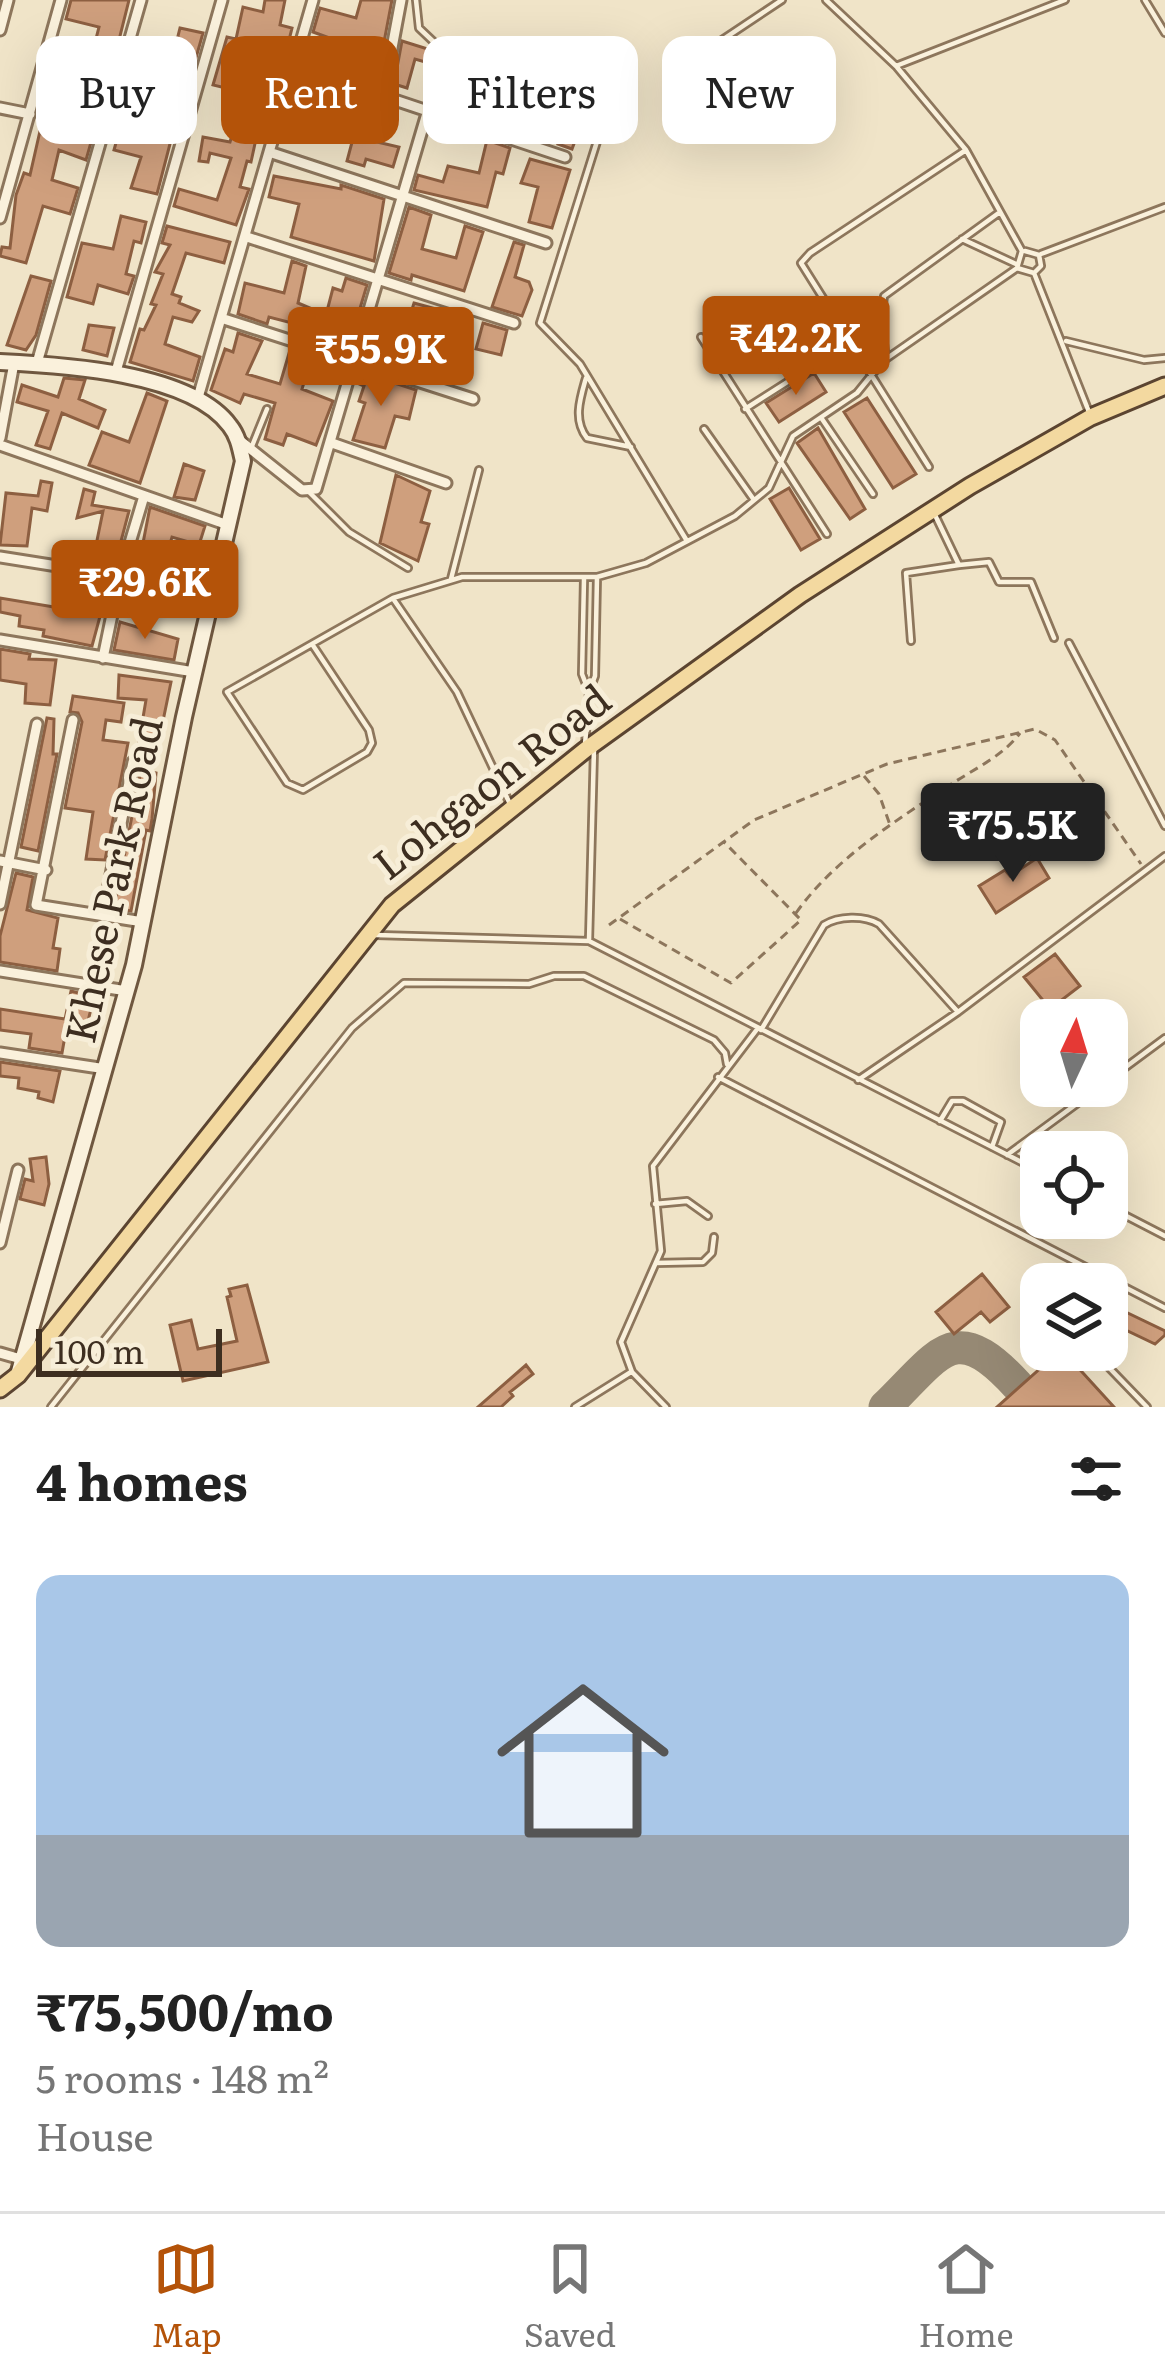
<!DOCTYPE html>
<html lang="en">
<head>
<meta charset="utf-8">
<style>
	:root { --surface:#fff; --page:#f2f2f2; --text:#222; --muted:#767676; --line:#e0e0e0; --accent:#b45309 }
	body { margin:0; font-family:Literata,serif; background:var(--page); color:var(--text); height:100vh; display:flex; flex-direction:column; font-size:45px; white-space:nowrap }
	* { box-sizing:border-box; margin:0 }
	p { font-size:39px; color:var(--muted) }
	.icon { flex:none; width:66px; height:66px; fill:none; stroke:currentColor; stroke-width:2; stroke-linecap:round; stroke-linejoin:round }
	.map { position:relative; height:1407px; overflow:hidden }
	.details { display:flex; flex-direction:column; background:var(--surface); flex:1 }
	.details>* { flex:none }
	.guide { position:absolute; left:36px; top:36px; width:1095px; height:108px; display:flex; gap:24px }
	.needle { width:78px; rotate:4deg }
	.buttons { position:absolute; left:1020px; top:999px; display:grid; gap:24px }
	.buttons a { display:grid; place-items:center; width:108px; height:108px; border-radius:24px; background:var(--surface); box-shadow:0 12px 48px #0002; font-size:60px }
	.scale { position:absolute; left:36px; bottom:30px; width:186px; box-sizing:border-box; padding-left:12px; border:6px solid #3d2e20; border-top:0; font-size:33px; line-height:42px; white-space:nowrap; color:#3d2e20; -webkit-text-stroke:9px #f7eed8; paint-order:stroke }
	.price { position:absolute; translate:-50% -102px; padding:0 27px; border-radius:12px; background:var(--accent); color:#fff; font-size:39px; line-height:78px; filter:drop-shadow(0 3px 6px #0008) }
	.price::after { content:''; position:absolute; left:50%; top:72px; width:36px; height:27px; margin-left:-18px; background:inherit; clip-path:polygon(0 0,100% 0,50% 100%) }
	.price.active { background:#222; color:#fff }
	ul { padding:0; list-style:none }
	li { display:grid; align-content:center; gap:24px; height:636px; padding:0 36px }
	li span { display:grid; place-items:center; height:372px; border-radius:24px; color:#555 }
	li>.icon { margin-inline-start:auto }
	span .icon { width:216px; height:216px; fill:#fffc; stroke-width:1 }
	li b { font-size:51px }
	h2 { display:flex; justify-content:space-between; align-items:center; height:144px; padding:0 36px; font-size:51px }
	.tag { padding:0 42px; border-radius:24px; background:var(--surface); box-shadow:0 12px 48px #0002; font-size:42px; line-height:108px }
	.tag.active { background:var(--accent); color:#fff }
	.dock { display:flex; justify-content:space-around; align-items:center; height:168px; border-top:3px solid var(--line); background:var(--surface); font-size:33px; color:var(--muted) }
	.dock a { display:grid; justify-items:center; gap:6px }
	.dock .active { color:var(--accent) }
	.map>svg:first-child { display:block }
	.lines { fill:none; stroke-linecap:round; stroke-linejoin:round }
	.taxiway { stroke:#968974; stroke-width:33 }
	.building { fill:#cf9f7d; stroke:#8d5f41; stroke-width:3 }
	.lane-casing { stroke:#8d765c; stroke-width:10 }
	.street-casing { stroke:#8d765c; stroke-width:15 }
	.secondary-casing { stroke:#6f573f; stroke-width:20 }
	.primary-casing { stroke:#5b4430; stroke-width:21 }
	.path { stroke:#8d765c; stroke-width:3; stroke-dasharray:9 6; stroke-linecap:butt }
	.lane { stroke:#faf1dc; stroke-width:4.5 }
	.street { stroke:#faf1dc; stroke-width:9 }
	.secondary { stroke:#faf1dc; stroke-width:14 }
	.primary { stroke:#f3d9a0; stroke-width:15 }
	.labels { text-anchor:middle; stroke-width:10; stroke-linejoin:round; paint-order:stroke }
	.street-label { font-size:42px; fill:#3d2e20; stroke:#f7eed8 }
</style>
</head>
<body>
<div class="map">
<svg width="1165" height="1407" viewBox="0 0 1165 1407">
	<rect width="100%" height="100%" fill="#f0e4c8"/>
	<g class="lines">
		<path class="taxiway" d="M885,1407c55,-53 69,-91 132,-22"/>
	</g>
	<path class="building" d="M71,0h58l-16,64 -22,-6 8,-31 -33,-8z
		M265,0h20l-5,25 12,3 -5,20 -35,-8 -14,51 -25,-6 14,-48 9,2 7,-32 20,5z
		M361,0h31l-16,84 -15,-5 7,-27 -55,-20 7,-24 36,10z
		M180,28l23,5 -11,39 -27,-9 5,-17 5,2z
		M402,41l29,9 -2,13 -14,-4 -8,29 -13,-4z
		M301,78l52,17 -3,11 29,4 -6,31 26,6 -6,20 -27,-8 -2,7 -17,-5 8,-30 -33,-10 5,-20 -28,-8z
		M462,80l10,2 -2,10 23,5 4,-14 12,3 -9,34 -49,-13z
		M79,98l23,6 -16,56 -27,-10 -7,30 26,8 -8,26 -27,-8 -17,57 -26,-7 2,-9 8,1 6,-53 8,-22 6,2 10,-44 25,6z
		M537,100l17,4 -1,8 29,10 -10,27 -14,-5 4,-11 -30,-6z
		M242,102l29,5 -4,19 -8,-1 -8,37 -4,-1 -7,26 9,2 -13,36 -62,-19 5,-17 38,11 14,-42 -21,-5 -2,9 -9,-1 4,-24 27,5z
		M123,118l21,5 -2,10 29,7 -14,54 -26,-6 10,-31 -27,-7z
		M487,140l23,8 -7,26 -7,-2 -9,35 -73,-17 4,-15 25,7 5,-16 31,7z
		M530,159l40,11 -18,58 -23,-6 9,-35 -17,-4z
		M274,176l67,13v-4l43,14 -10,62 -83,-24 8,-33 -30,-7z
		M409,207l22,8 -9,34 34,9 9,-32 18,6 -19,59 -52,-16 -1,5 -22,-7z
		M121,216l25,6 -5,21 -7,-2 -8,33 8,2 -6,18 -30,-9 -5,19 -26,-7 15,-54 31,6z
		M167,226l63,16 -6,21 -38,-10 -14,41 9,3 -2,6 20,8 -7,11 -19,-5 -8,27 35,13 -7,24 -63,-19 10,-33 4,1 12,-25 -5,-1 12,-30 -8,-2 15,-27 -8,-2z
		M514,242l10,3 -9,32 14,5 3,8 -10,26 -30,-9z
		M292,261l14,5 -8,37 28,12 7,-27 9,3 4,-13 21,7 -18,60 -56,-13 3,-8 -27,-7 -2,7 -29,-10 7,-31 39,10z
		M31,276l20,5 -15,54 -10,15 -19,-5z
		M414,303l48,13 -6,22 -28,-7 -10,35 -51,-10 18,-45 25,5z
		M483,323l24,7 -6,25 -25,-6z
		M89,325l25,3 -7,28 -24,-6z
		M238,333l24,8 -15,33 33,10 10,-34 22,7 -10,32 31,12 -17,44 -29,-11 -4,11 -18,-6 10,-36 -31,-9 -4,9 -29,-13 14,-41 8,3z
		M361,372l55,18 -7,29 -14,-3 -10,32 -32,-8 12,-37 -6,-2 5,-15 -7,-3z
		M814,373l12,19 -47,30 -13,-19z
		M64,378l21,2 -6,19 26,11 -7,18 -36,-15 -12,36 -14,-4 12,-34 -31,-9 5,-17 36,12z
		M147,393l20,8 -27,82 -51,-18 13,-33 27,10z
		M867,398l49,76 -23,14 -49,-76z
		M818,428l47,81 -15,10 -53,-76z
		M184,464l20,7 -9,29 -21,-3z
		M396,475l34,16 -9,31 8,2 -11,37 -38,-18z
		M41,481l11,2 -5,28 -15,-3 -5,38 -27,-1 6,-52 32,3z
		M789,488l31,51 -19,11 -31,-51z
		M84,489l11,3 -3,13 37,6 -13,49 -22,-5 9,-44 -26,7z
		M150,507l55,19 -6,19 -27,-8 -14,48 -22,-6z
		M66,577l43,6 -17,63 -49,-10 1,-6 -25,-4 1,-10 -20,-4v-14l60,10z
		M120,622l58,17 -4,21 -60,-10z
		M0,649l30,5 -1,5 27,1 -6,45 -25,-2 1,-19 -26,-4z
		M119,675l52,7 -14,68 -19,-3 8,-47 -28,-2z
		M73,696l51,7 -3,19 -15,-2 -3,20 25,3 -23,117 -19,-1 7,-47 -28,-4 17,-86 -4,-9 -8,-1z
		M47,718l7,1 -1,35h4l-19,97 -17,-4z
		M141,770l15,3 -4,46 -2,12 -4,-1 -15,81 -17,-3z
		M1037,858l12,20 -53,35 -17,-27 26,-16 5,6z
		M16,873l17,4 -6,33 31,8 -5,30 7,1 -3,22 -57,-9v-26z
		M1055,954l25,32 -30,23 -26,-32z
		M71,991l23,6 -6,24 12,2 -2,18 -33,-5 -3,17 -33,-5 2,-14 -31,-4v-21l65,10z
		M0,1062l60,9 -7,31 -15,-4 1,-6 -21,-4 1,-10 -19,-2z
		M46,1157l3,27 -5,21 -24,-6 5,-20 8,2 -3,-22z
		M982,1274l27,33 -19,15 -9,-10 -27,22 -18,-22z
		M247,1285l21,77 -85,19 -13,-56 21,-5 7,29 39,-8 -10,-44 4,-1 -2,-7z
		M1107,1303l58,28v4l-10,9 -48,-23z
		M1062,1350l52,57h-117l64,-57z
		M526,1365l7,9 -23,18 3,4 -12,11h-23z"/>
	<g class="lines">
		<g class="lane-casing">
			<path id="lane" d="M416,0l3,28 19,18 157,62 10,8 -65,207 40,41 107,177
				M826,0l70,66 70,84 56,101 -5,17 17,5
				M1145,0l20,33
				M896,66l169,-66
				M680,68l102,-68
				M962,239l54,25
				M1025,251l14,4 2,11 -7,7 55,139
				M1041,254l124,-47
				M750,305l43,73
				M701,337l126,197
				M1066,341l78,19 21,-2
				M886,359l-5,-38 3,-25 116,-84
				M586,378c-6,21 -13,42 1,60l44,9
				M745,409l102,-65
				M822,419l51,75
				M704,429l50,71
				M252,446l15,-37
				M929,467l-128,-204 9,-10 156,-103
				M309,492l40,40 59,36
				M959,565l30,-3 10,20h32l23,56
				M451,579l28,-109
				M584,579l-2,95 7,18
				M394,600l63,92 53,112
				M911,641l-5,-68 53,-8 -24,-50
				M1069,643l96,183
				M312,644l57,86 3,13 -5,9 -64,38 -16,-7 -60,-91 166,-94 69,-21h135l49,-14 89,-47 34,-28 24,-52 64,-43 26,-32 134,-93
				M585,745l4,-53 6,-16 2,-99
				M376,935l213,6 452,231
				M589,941l5,-192
				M761,1030l63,-105c14,-9 40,-10 55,-1l79,88
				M718,1077l447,231
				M858,1080l100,-68 207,-156
				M1107,1081l58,-43
				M940,1121l12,-20h11l38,21 -9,25
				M1007,1155l94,-69
				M655,1204l32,-3 21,15
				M1107,1206l58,30
				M656,1263l47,-1 9,-9 2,-16
				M1093,1351l54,56
				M51,1407l301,-379 52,-45 125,1 25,-8h30l130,64 11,13 2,11
				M575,1407l56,-35
				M666,1407l-34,-35 -11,-30 40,-91 -8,-85 105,-138"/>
		</g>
		<g class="street-casing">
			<path id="street" d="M0,30l8,-30
				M296,67l269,90
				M383,96l18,-96
				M0,108l30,6
				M272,153l274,90
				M0,218l61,-218
				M247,237l267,86
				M224,319l249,80
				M37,363l104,-363
				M115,375l107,-375
				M197,401l116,-401
				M0,438l14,-75
				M238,439l64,51 14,-1 112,-379
				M332,443l114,40
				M0,445l228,80
				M0,557l120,19
				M0,640l194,32
				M103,658l17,-82 24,-80
				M73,720l-37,185 107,17
				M0,861l46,9
				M0,904l37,-180
				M103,916l30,-154
				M0,971l127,20
				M0,1053l106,16
				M0,1243l18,-73
				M0,1353l21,6"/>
		</g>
		<g class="secondary-casing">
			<path id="secondary" d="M0,362c61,3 191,10 230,64 8,10 10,22 13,35l-59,256 -50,248 -116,410"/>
		</g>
		<g class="primary-casing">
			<path id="primary" d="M0,1389l18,-14 374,-470 193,-155 215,-155 170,-109 121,-69 74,-31"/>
		</g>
		<path class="path" d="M864,776l15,18 11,31
			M796,913c39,-55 101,-93 157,-130 23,-15 51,-28 67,-50
			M620,919l111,64 70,-63 -77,-78
			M609,925l145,-105 133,-56 148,-35 20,11 86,124"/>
		<use href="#lane" class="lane"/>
		<use href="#street" class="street"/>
		<use href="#secondary" class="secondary"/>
		<use href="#primary" class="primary"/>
	</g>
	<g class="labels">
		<g class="street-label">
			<text transform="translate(492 782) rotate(-38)" y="15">Lohgaon Road</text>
			<text transform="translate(114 880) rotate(-78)" y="15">Khese Park Road</text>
		</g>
	</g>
</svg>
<div class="buttons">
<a><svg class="needle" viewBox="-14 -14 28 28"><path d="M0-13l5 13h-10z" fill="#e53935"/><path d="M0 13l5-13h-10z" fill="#767676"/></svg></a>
<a><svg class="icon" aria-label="locate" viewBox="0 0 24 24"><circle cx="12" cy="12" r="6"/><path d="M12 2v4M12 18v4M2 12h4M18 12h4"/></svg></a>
<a><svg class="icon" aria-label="layers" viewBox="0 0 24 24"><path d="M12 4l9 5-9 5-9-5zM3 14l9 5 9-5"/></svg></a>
</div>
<div class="scale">100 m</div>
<b class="price" style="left:796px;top:398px">₹42.2K</b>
<b class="price" style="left:381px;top:409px">₹55.9K</b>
<b class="price" style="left:145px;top:642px">₹29.6K</b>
<b class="price active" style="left:1013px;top:885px">₹75.5K</b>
<div class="guide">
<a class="tag">Buy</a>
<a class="tag active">Rent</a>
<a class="tag">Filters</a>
<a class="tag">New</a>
</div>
</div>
<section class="details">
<h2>4 homes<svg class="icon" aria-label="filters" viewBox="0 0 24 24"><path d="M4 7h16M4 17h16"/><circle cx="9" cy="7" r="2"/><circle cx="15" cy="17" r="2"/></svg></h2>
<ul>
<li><span style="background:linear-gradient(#a9c7e8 70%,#9aa5b1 0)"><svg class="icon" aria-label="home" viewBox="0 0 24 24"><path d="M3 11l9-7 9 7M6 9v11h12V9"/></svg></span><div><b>₹75,500/mo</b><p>5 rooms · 148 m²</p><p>House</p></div></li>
</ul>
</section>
<nav class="dock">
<a class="active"><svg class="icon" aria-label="map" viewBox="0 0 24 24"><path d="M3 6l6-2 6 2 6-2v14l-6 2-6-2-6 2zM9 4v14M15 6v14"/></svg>Map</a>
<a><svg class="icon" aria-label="saved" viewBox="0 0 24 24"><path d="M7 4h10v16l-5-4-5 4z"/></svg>Saved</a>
<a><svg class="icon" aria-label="home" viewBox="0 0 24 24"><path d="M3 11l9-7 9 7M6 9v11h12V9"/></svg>Home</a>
</nav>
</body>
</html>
